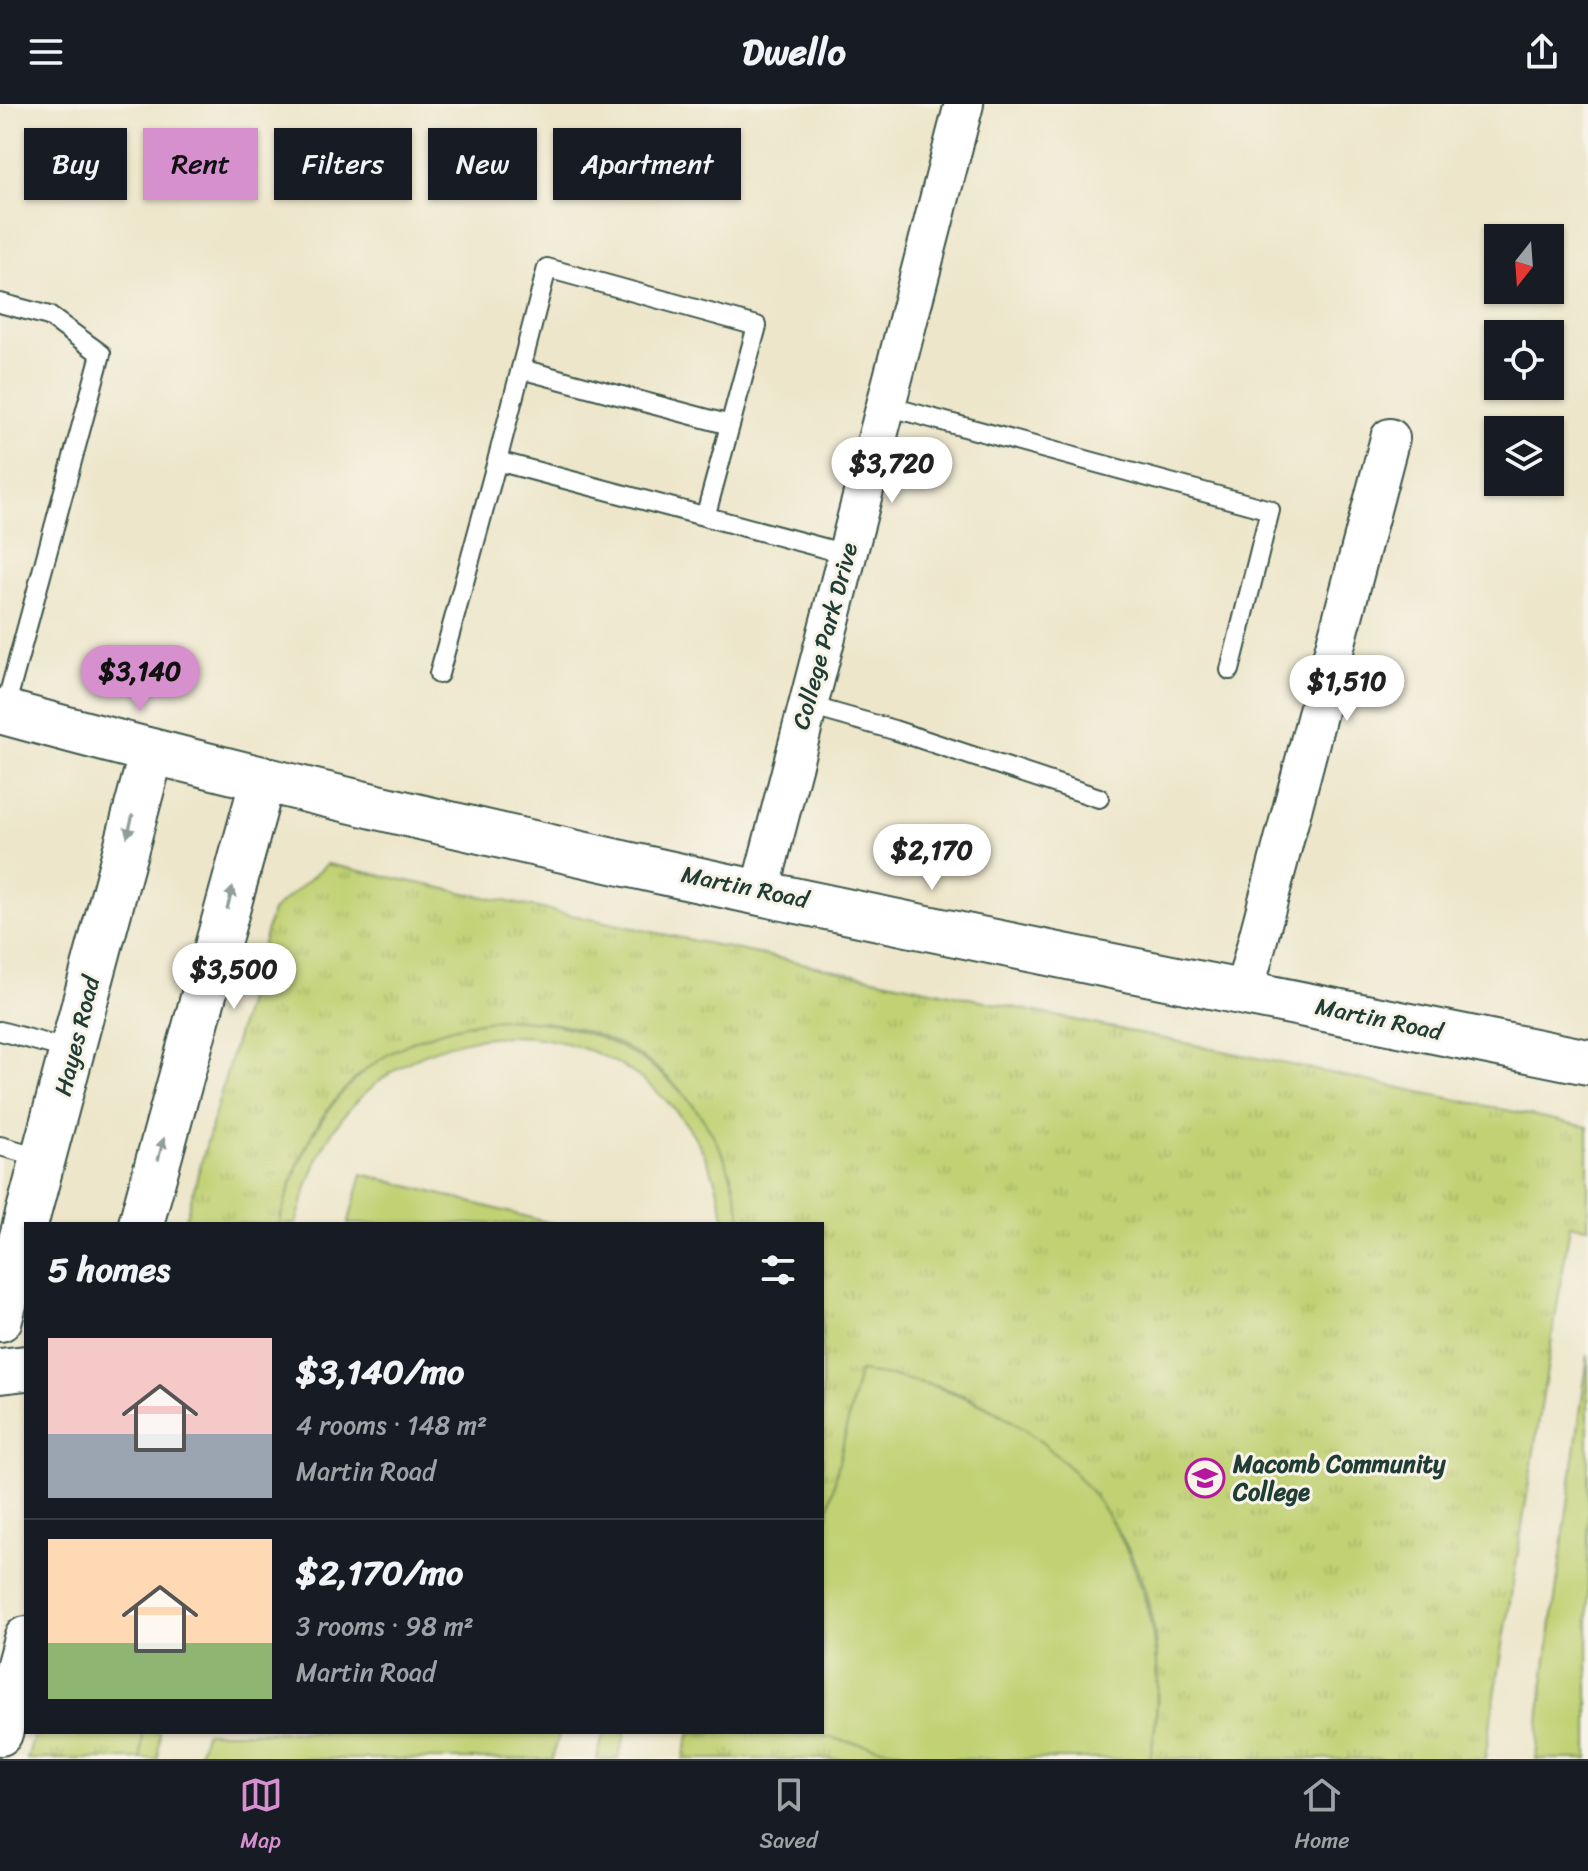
<!DOCTYPE html>
<html lang="en">
<head>
<meta charset="utf-8">
<style>
	:root { --surface:#171b24; --page:#242831; --text:#f1f3f6; --muted:#9ea1a6; --line:#363941; --accent:#d690ce }
	body { margin:0; font-family:Sriracha,sans-serif; background:var(--page); color:var(--text); height:100vh; display:flex; flex-direction:column; font-size:30px; white-space:nowrap }
	* { box-sizing:border-box; margin:0 }
	p { font-size:26px; color:var(--muted) }
	.icon { flex:none; width:44px; height:44px; fill:none; stroke:currentColor; stroke-width:2; stroke-linecap:round; stroke-linejoin:round }
	.map { position:relative; flex:1; overflow:hidden }
	.side { position:absolute; left:24px; top:1118px; width:800px; height:512px; display:flex; flex-direction:column; background:var(--surface); border-radius:0px; box-shadow:0 2px 6px #0004 }
	.side>* { flex:none }
	.top-card { position:absolute; left:24px; top:24px; width:800px; height:72px; display:flex; gap:16px }
	.needle { width:52px; rotate:197deg }
	.controls { position:absolute; left:1484px; top:120px; display:grid; gap:16px }
	.controls a { display:grid; place-items:center; width:80px; height:80px; border-radius:0px; background:var(--surface); box-shadow:0 2px 6px #0004; font-size:40px }
	.price { position:absolute; translate:-50% -68px; padding:0 18px; border-radius:28px; background:#fff; color:#222; font-size:26px; line-height:52px; filter:drop-shadow(0 2px 4px #0008) }
	.price::after { content:''; position:absolute; left:50%; top:48px; width:24px; height:18px; margin-left:-12px; background:inherit; clip-path:polygon(0 0,100% 0,50% 100%) }
	.price.on { background:var(--accent); color:#111 }
	ul { padding:0; list-style:none }
	li { display:flex; align-items:center; gap:24px; height:200px; padding:0 24px }
	li+li { border-top:2px solid var(--line) }
	li span { display:grid; place-items:center; flex:none; width:224px; height:160px; border-radius:0px; color:#555 }
	li>.icon { margin-inline-start:auto }
	span .icon { width:96px; height:96px; fill:#fffc; stroke-width:1 }
	li b { font-size:34px }
	h2 { display:flex; justify-content:space-between; align-items:center; height:96px; padding:0 24px; font-size:34px }
	.chip { padding:0 28px; border-radius:0px; background:var(--surface); box-shadow:0 2px 6px #0004; font-size:28px; line-height:72px }
	.chip.on { background:var(--accent); color:#111 }
	header { display:flex; justify-content:space-between; align-items:center; height:104px; padding:0 24px; background:var(--surface); font-size:36px; font-weight:700 }
	.dock { display:flex; justify-content:space-around; align-items:center; height:112px; border-top:2px solid var(--line); background:var(--surface); font-size:22px; color:var(--muted) }
	.dock a { display:grid; justify-items:center; gap:4px }
	.dock .on { color:var(--accent) }
	.map>svg:first-child { display:block }
	.grass { fill:url(#grass-tufts); stroke:#708754; stroke-width:2 }
	.park { fill:#c1d173; stroke:#708754; stroke-width:2 }
	.lines { fill:none; stroke-linecap:round; stroke-linejoin:round }
	.lane-casing { stroke:#3e564a; stroke-width:22 }
	.street-casing { stroke:#3e564a; stroke-width:42 }
	.secondary-casing { stroke:#3e564a; stroke-width:48 }
	.lane { stroke:#fff; stroke-width:18 }
	.street { stroke:#fff; stroke-width:38 }
	.secondary { stroke:#fff; stroke-width:44 }
	.oneway { fill:#8f9e9a }
	.labels { text-anchor:middle; stroke-width:6; stroke-linejoin:round; paint-order:stroke }
	.street-label { font-size:24px; fill:#1f3d34; stroke:#f7f3e8 }
	.poi-label { font-size:24px; font-weight:bold; fill:#1f3d34; stroke:#f7f3e8; text-anchor:start }
</style>
</head>
<body>
<header><svg class="icon" aria-label="menu" viewBox="0 0 24 24"><path d="M4 6h16M4 12h16M4 18h16"/></svg>Dwello<svg class="icon" aria-label="share" viewBox="0 0 24 24"><path d="M12 15V3M7 8l5-5 5 5M5 13v7h14v-7"/></svg></header>
<div class="map">
<svg width="1588" height="1655" viewBox="0 0 1588 1655">
	<defs>
		<pattern id="grass-tufts" width="24" height="20" patternUnits="userSpaceOnUse" patternTransform="scale(2)"><rect width="24" height="20" fill="#c1d173"/><path d="M3 7l-1-3M5 7V3M7 7l1-3M15 17l-1-3M17 17v-4M19 17l1-3" fill="none" stroke="#a5b464"/></pattern>
	</defs>
	<rect width="100%" height="100%" fill="#f7f3e8"/>
	<filter id="ink" filterUnits="userSpaceOnUse"><feTurbulence type="fractalNoise" baseFrequency=".0125" numOctaves="2"/><feDisplacementMap in="SourceGraphic" scale="16" xChannelSelector="R" yChannelSelector="G"/><feConvolveMatrix kernelMatrix="1 2 1 2 8 2 1 2 1" color-interpolation-filters="sRGB"/></filter>
	<filter id="wash" filterUnits="userSpaceOnUse"><feTurbulence type="fractalNoise" baseFrequency=".006" numOctaves="4" result="noise"/><feDisplacementMap in="SourceGraphic" scale="32" xChannelSelector="R" yChannelSelector="G"/><feGaussianBlur stdDeviation="1.8" result="paint"/><feColorMatrix in="noise" values="0 0 0 0 0 0 0 0 0 0 0 0 0 0 0 0 0 1.4 0 .05"/><feComposite in="paint" operator="in"/></filter>
	<g filter="url(#wash)">
		<rect width="100%" height="100%" fill="#ede6ca"/>
		<path class="grass" d="M327,760l1261,263v100l-18,-2 -85,534h-335c15,-76 10,-164 -34,-231 -10,-15 -23,-29 -35,-43 -33,-40 -72,-72 -121,-91 -32,-13 -67,-16 -101,-22l-37,167v-315h-82c-9,-44 -19,-80 -46,-117 -83,-113 -261,-113 -353,-14 -33,35 -50,86 -62,131h-95l88,-313z
			M822,1624l4,9 112,22h-255l7,-27h132z
			M35,1628h108l-2,27h-114z"/>
		<path class="park" d="M500,915c125,2 225,76 242,205h-17c-23,-182 -246,-251 -371,-120 -33,34 -46,76 -58,120h-17c33,-123 90,-189 221,-205z
			M362,1070l192,50h-206z
			M1588,1251v404h-52l4,-48z
			M859,1268c204,19 329,187 291,387h-212l-113,-22 -3,-9v-189z
			M143,1628h17l-2,27h-17z
			M205,1628h355l-8,27h-354z
			M604,1628h22l-8,27h-21z"/>
	</g>
	<g filter="url(#ink)">
		<g class="lines">
			<g class="lane-casing">
				<path id="lane" d="M0,199l49,13 52,38 -97,358
					M521,265l209,56
					M887,302l383,104 -40,160
					M497,357l50,-193 210,58 -51,188
					M439,570l58,-213 349,93
					M806,601l88,25 205,68
					M0,927l74,20
					M0,1042l44,12"/>
			</g>
			<g class="street-casing">
				<path id="street" d="M760,787l204,-787
					M1244,888l146,-554"/>
			</g>
			<g class="secondary-casing">
				<path id="secondary" d="M0,607c523,143 1057,243 1588,351
					M141,1120l122,-445
					M0,1215l152,-568
					M0,1267l26,-3
					M0,1629l26,-94"/>
			</g>
			<use href="#lane" class="lane"/>
			<use href="#street" class="street"/>
			<use href="#secondary" class="secondary"/>
		</g>
		<defs><path id="oneway-solid" d="M-6-.8H1V-3.2L6.5 0L1 3.2V.8H-6Z" transform="scale(2)"/></defs>
		<g class="oneway">
			<use href="#oneway-solid" transform="translate(130 722) rotate(104)"/>
			<use href="#oneway-solid" transform="translate(230 794) rotate(-75)"/>
			<use href="#oneway-solid" transform="translate(161 1045) rotate(-75)"/>
		</g>
	</g>
	<defs>
		<g id="university-ring" transform="scale(2)"><circle r="9.5" fill="#f7f3e8" stroke="#b5179e" stroke-width="1.5"/><path d="M0-5L7-2L0 1L-7-2ZM-4 1L0 2.5L4 1V4Q0 6-4 4Z" fill="#b5179e"/></g>
	</defs>
	<g fill-rule="evenodd">
		<use href="#university-ring" x="1205" y="1374"/>
	</g>
	<g class="labels">
		<g class="street-label">
			<text transform="translate(825 532) rotate(-75)" y="8">College Park Drive</text>
			<text transform="translate(745 783) rotate(12)" y="8">Martin Road</text>
			<text transform="translate(1379 915) rotate(12)" y="8">Martin Road</text>
			<text transform="translate(77 932) rotate(-76)" y="8">Hayes Road</text>
		</g>
		<g class="poi-label">
			<text x="1233" y="1368">Macomb Community<tspan x="1233" dy="28">College</tspan></text>
		</g>
	</g>
</svg>
<div class="controls">
<a><svg class="needle" viewBox="-14 -14 28 28"><path d="M0-13l5 13h-10z" fill="#e53935"/><path d="M0 13l5-13h-10z" fill="#9ea1a6"/></svg></a>
<a><svg class="icon" aria-label="locate" viewBox="0 0 24 24"><circle cx="12" cy="12" r="6"/><path d="M12 2v4M12 18v4M2 12h4M18 12h4"/></svg></a>
<a><svg class="icon" aria-label="layers" viewBox="0 0 24 24"><path d="M12 4l9 5-9 5-9-5zM3 14l9 5 9-5"/></svg></a>
</div>
<b class="price" style="left:892px;top:401px">$3,720</b>
<b class="price on" style="left:140px;top:609px">$3,140</b>
<b class="price" style="left:1347px;top:619px">$1,510</b>
<b class="price" style="left:932px;top:788px">$2,170</b>
<b class="price" style="left:234px;top:907px">$3,500</b>
<div class="top-card">
<a class="chip">Buy</a>
<a class="chip on">Rent</a>
<a class="chip">Filters</a>
<a class="chip">New</a>
<a class="chip">Apartment</a>
</div>
<section class="side">
<h2>5 homes<svg class="icon" aria-label="filters" viewBox="0 0 24 24"><path d="M4 7h16M4 17h16"/><circle cx="9" cy="7" r="2"/><circle cx="15" cy="17" r="2"/></svg></h2>
<ul>
<li><span style="background:linear-gradient(#f6c9c9 60%,#9aa5b1 0)"><svg class="icon" aria-label="home" viewBox="0 0 24 24"><path d="M3 11l9-7 9 7M6 9v11h12V9"/></svg></span><div><b>$3,140/mo</b><p>4 rooms · 148 m²</p><p>Martin Road</p></div></li>
<li><span style="background:linear-gradient(#ffd9b3 65%,#8fb573 0)"><svg class="icon" aria-label="home" viewBox="0 0 24 24"><path d="M3 11l9-7 9 7M6 9v11h12V9"/></svg></span><div><b>$2,170/mo</b><p>3 rooms · 98 m²</p><p>Martin Road</p></div></li>
</ul>
</section>
</div>
<nav class="dock">
<a class="on"><svg class="icon" aria-label="map" viewBox="0 0 24 24"><path d="M3 6l6-2 6 2 6-2v14l-6 2-6-2-6 2zM9 4v14M15 6v14"/></svg>Map</a>
<a><svg class="icon" aria-label="saved" viewBox="0 0 24 24"><path d="M7 4h10v16l-5-4-5 4z"/></svg>Saved</a>
<a><svg class="icon" aria-label="home" viewBox="0 0 24 24"><path d="M3 11l9-7 9 7M6 9v11h12V9"/></svg>Home</a>
</nav>
</body>
</html>
